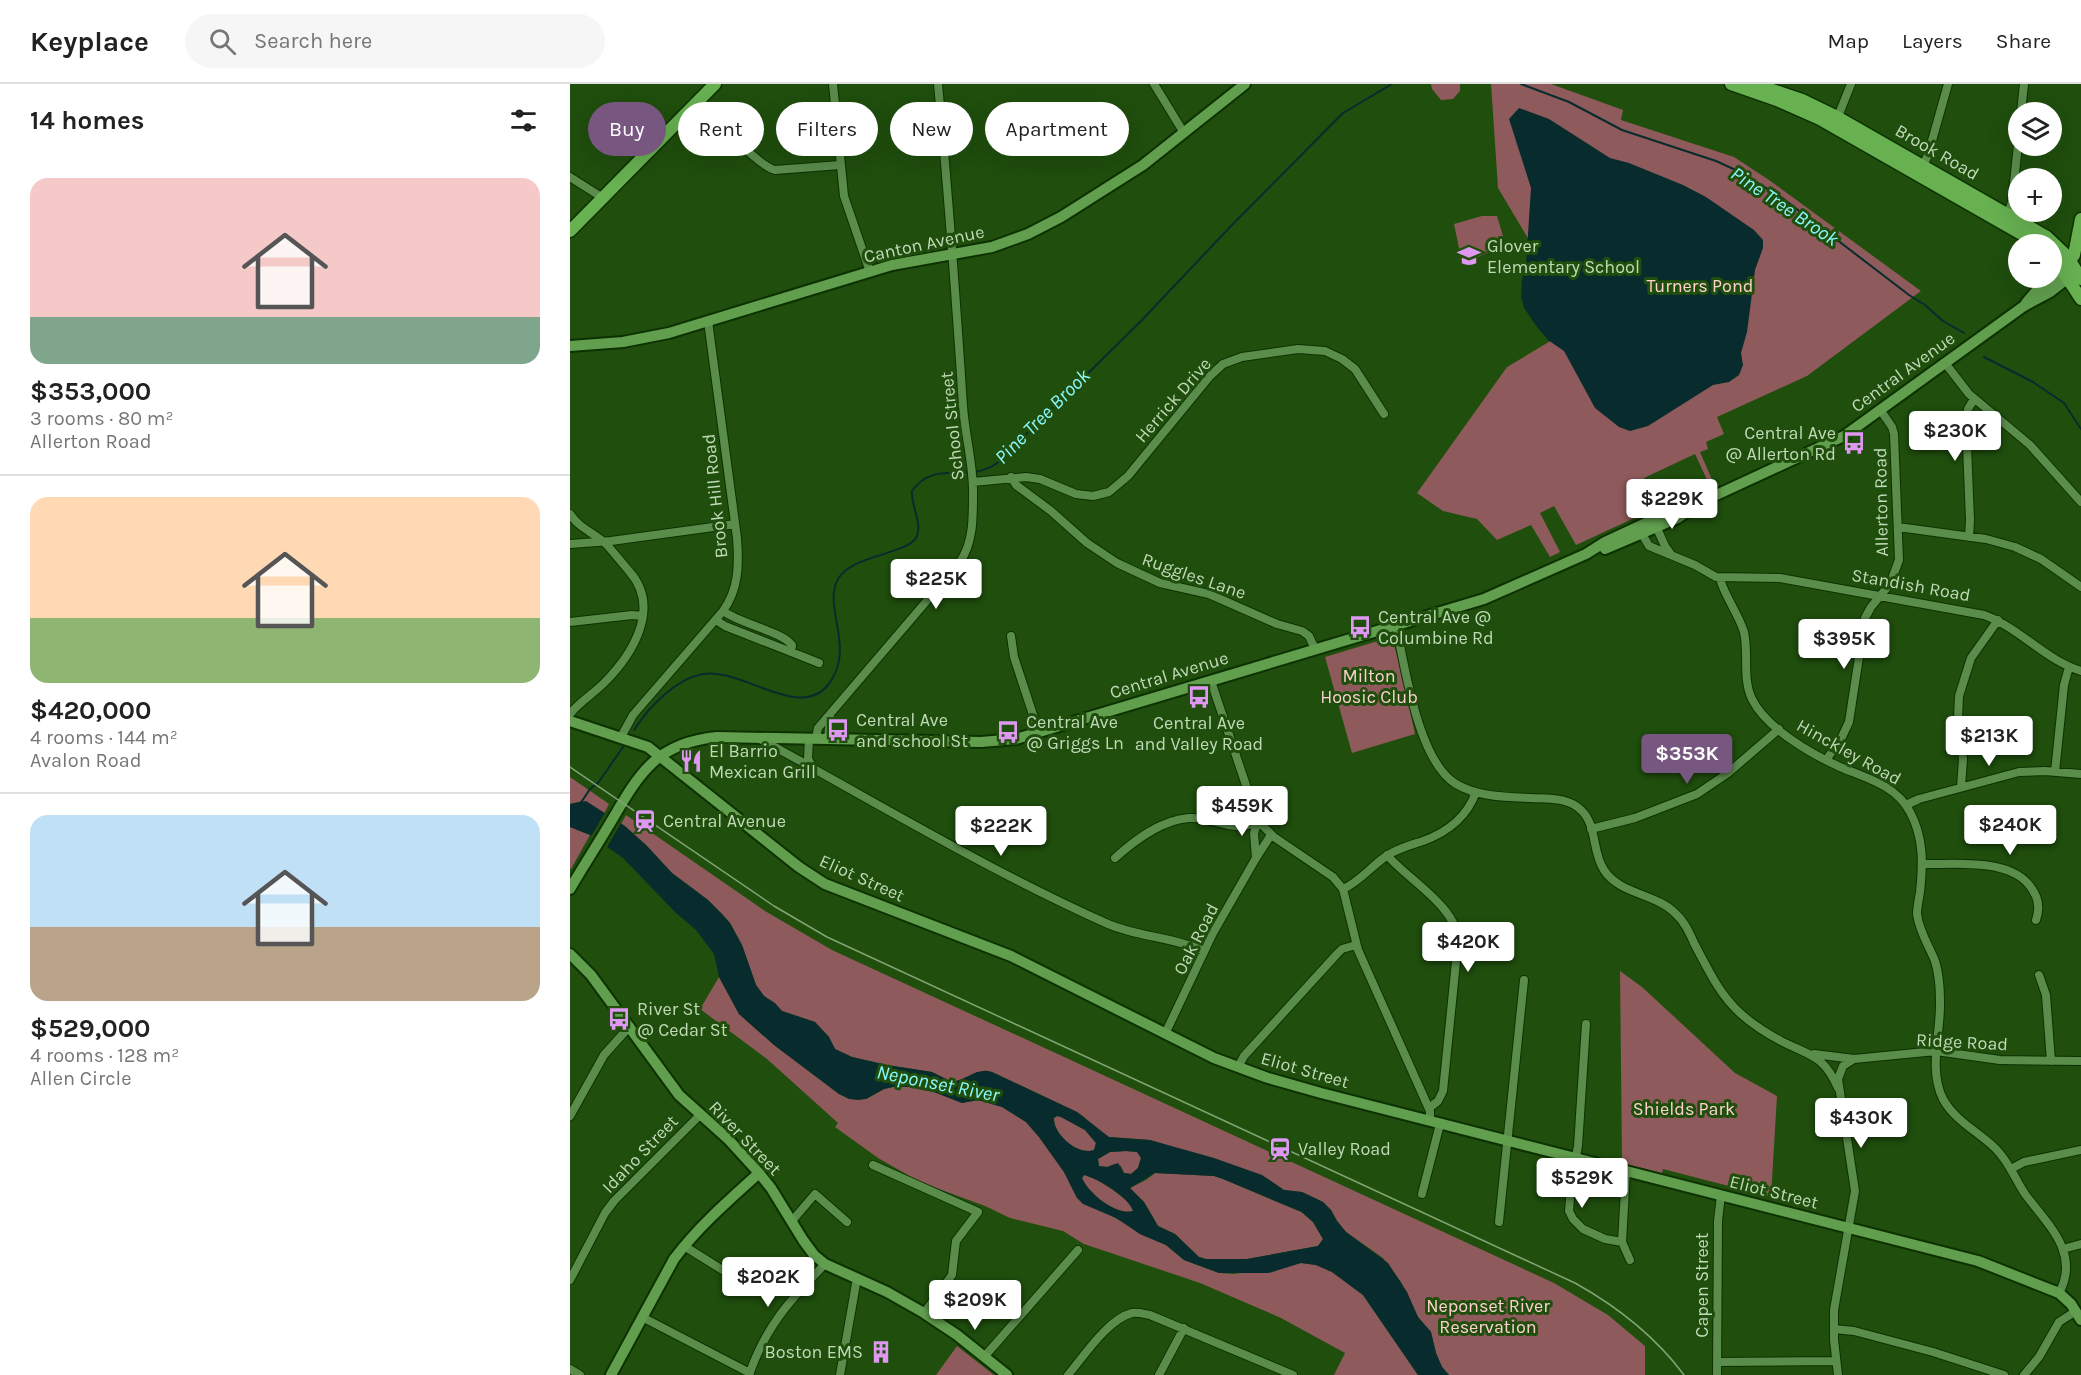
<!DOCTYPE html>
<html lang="en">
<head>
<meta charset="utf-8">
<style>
	:root { --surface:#fff; --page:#f6f6f6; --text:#222; --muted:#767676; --line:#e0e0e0; --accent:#775780 }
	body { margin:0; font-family:Karla,sans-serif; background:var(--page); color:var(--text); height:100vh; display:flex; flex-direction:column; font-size:22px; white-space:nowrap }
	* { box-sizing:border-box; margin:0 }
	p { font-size:20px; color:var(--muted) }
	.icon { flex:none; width:33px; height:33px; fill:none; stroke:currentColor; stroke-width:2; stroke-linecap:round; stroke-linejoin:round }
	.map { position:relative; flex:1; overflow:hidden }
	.details { display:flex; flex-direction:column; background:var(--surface); width:570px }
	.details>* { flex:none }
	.banner { position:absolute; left:18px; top:18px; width:570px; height:54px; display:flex; gap:12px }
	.tools { position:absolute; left:1438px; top:18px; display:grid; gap:12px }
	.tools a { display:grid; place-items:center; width:54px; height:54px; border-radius:50%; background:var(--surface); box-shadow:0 6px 24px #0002; font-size:30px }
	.price { position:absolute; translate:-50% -51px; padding:0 14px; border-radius:6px; background:#fff; color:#222; font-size:20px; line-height:39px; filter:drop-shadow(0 2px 3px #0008) }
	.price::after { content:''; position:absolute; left:50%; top:36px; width:18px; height:14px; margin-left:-9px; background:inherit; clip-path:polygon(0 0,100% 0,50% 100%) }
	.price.current { background:var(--accent); color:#fff }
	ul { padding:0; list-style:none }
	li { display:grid; align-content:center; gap:12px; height:318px; padding:0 30px }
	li+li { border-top:2px solid var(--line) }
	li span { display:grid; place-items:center; height:186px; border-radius:18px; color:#555 }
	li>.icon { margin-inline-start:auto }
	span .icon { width:108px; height:108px; fill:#fffc; stroke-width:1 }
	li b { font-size:26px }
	h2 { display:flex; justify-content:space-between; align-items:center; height:72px; padding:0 30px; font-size:26px }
	.pill { padding:0 21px; border-radius:27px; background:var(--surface); box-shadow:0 6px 24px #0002; font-size:21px; line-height:54px }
	.pill.current { background:var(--accent); color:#fff }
	header { display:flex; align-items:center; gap:36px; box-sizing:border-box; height:84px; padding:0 30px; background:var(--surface); border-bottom:2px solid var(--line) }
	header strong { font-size:28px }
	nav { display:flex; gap:33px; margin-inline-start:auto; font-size:21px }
	.search { width:420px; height:54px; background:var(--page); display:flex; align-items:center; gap:15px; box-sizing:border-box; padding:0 21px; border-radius:33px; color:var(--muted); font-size:22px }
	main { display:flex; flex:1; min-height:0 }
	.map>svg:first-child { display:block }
	.green { fill:#8e5a5b }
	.water { fill:#082c2d; fill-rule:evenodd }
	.pier { fill:#1f4e0d }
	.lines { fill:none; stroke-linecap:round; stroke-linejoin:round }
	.stream { stroke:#082c2d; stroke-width:2 }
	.street-casing { stroke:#0d3201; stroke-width:10 }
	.secondary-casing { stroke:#0d3201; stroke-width:14 }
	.primary-casing { stroke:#0d3201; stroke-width:15 }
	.street { stroke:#5a8c4c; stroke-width:8 }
	.secondary { stroke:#619e4e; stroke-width:10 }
	.primary { stroke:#67b151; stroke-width:12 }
	.tram { stroke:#82a476; stroke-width:1.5 }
	.labels { text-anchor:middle; stroke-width:6; stroke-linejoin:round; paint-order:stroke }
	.street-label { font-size:18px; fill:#c0dab8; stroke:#1f4e0d }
	.poi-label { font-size:18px; fill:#c0dab8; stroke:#1f4e0d; text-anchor:start }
	.park-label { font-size:18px; fill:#fed1d0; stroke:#1f4e0d }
	.water-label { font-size:20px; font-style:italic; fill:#89f8fc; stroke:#1f4e0d }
</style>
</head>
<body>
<header>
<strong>Keyplace</strong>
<div class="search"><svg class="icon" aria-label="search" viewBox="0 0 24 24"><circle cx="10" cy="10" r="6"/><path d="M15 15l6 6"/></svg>Search here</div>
<nav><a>Map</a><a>Layers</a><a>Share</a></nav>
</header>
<main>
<section class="details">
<h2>14 homes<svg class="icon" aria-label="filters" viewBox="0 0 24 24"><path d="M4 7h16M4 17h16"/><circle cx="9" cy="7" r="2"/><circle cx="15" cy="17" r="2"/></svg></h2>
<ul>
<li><span style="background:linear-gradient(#f6c9c9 75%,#7fa58c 0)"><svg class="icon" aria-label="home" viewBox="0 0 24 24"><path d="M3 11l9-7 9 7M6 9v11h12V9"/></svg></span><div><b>$353,000</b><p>3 rooms · 80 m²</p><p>Allerton Road</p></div></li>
<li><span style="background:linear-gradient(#ffd9b3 65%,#8fb573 0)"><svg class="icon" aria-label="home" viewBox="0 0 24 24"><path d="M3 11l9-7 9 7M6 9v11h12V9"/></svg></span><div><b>$420,000</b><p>4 rooms · 144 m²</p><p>Avalon Road</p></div></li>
<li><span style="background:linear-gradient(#bfe0f5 60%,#b9a48a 0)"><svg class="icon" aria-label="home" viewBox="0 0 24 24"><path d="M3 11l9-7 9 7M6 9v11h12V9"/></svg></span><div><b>$529,000</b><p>4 rooms · 128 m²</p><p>Allen Circle</p></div></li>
</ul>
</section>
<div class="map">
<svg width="1511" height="1291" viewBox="0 0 1511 1291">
	<rect width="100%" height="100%" fill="#1f4e0d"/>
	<path class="green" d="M861,0h29v7l-7,8 -12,1 -9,-11z
		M921,0h60l72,26 -2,10 113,37 35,23 152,111 -114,85 -90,41 7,17 -18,8 2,7 -8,3 13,30 -4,2 -14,-30 -51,24 12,30 -80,37 -22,-39 -14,7 20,39 -10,5 -19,-32 -34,15 -20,-21 -34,-8 -26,-18 90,-126 72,-43 -81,-136z
		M912,132h15l6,20 -3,12 -38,15 -8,-39z
		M821,553l8,23 16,74 -63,19 -27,-96z
		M0,693l39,27 -5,10 -22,-13 -12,3z
		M56,731l139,96 67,39 722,333 54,32 37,31v29h-196l-7,-8 -6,-14 -5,-21 -13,-15 -17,-35 -18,-24 -37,-26 -9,-11 -6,-11 -8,-8 -21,-10 -18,-2 -16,-11 -118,-39 -41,-3 -12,-8 -13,-12 -7,-5 -85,-40h-15l-10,6 -15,4 -20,-10 -45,-7 -35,-8 -17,-8 -6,-12 -14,-15 -33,-11 -18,-15 -8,-11 -14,-40 -12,-22 -8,-9 -14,-14 -36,-27 -26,-28 -25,-21z
		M0,743l20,8 -19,34 -1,-1z
		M1050,887l22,16 93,86 42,23 -6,101 -108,-28 -1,4 -40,-10z
		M149,893l20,37 35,31 65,49 27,5 18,-10 9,-2h16l25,5 28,11 16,-3 24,7 24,15 13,15 25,35 13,26 48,25 15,11 26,11 18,15 35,13 15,1 67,-11 15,2 16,7 31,23 55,80h-84l11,-22 -64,-35 -81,-35 -116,-39 -21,-13 -53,-13 -25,-12 -65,-24 -42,-24 -43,-31 3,-4 -71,-64 -67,-50z
		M487,1032l4,1 24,13 11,13 -2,7c-16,6 -41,-16 -40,-32z
		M556,1067l11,1 4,6 -3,10 -7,6 -7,-1 -3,-7 -6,-2 -8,3 -8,-1 -1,-7 12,-7z
		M585,1089l59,3 9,3 78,33 12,10 10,17 -5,7 -71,13h-41l-7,-2 -24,-23 -17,-8 -14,-24 -14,-14 16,-8z
		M514,1091c13,3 46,23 49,36 -17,5 -45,-18 -51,-33z
		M387,1262l37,29h-58z"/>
	<path class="water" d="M949,24l30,11 61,39 19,5 54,22 23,12 48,33 9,10v8l-8,22 -8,62 -6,21 2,12 -4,10 -10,7 -16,3 -65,41 -18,5 -11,-4 -24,-19 -31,-57 -16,-11 -11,-13 -13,-19 -3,-12 1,-17 4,-14 5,-77 -22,-69z
		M16,717l39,25 21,19 26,28 36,27 14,14 8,9 12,22 14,40 8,11 11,7 7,8 33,11 14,15 6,12 17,8 35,8 45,7 20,10c15,-2 25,-15 40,-10l85,40 32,25 41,3 64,18 48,17 22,15 18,2 21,10 8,8 6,11 9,11 42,31 19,29 11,25 13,15 5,21 6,14 7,8h-31l-55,-80 -31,-23 -16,-7 -15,-2 -32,10h-50l-35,-13 -18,-15 -26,-11 -24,-16 -33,-14 -6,-6 -13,-26 -25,-35 -13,-15 -24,-15 -24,-7 -16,3 -28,-11 -25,-5h-16l-9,2 -18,10 -8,1 -9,-1 -10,-5 -65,-49 -35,-31 -20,-37 -5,-23 -18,-24 -21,-18 -52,-54 -33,-23 -20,-8v-23zM487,1032l4,1 24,13 11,13 -2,7c-16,6 -41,-16 -40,-32zM556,1067l11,1 4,6 -3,10 -7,6 -7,-1 -6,-10 -11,4 -8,-1 -1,-7 12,-7zM585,1089l59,3 9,3 79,33 11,10 10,17 -5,7 -71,13h-41l-7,-2 -24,-23 -17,-8 -14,-24 -14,-14zM514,1091c13,3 46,23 49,36 -17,5 -45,-18 -51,-33z"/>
	<path class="pier" d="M36,727l15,12 -15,26 -16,-11z"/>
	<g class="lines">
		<path class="stream" d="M951,0l48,18 53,28 94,31 24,11 41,25 128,98 16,10 18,16 21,12
			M1414,273l49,25 31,21 17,26
			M64,646c15,-23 41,-51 69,-56 38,-7 96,47 125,11 29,-37 -6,-77 10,-106 14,-25 71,-24 79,-43 5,-14 -6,-30 -5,-45 23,-33 58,-7 85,-28l144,-142 90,-95 112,-113 49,-29
			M10,720l10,-15 8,-6 25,-36"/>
		<g class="street-casing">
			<path id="street" d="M263,0l11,112 26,76
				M584,0l30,49
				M129,17c16,16 57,64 76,69l65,-5
				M1451,28l3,-28
				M1267,35l14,-35
				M1352,84l6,-13 20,-71
				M0,93l33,21
				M1437,132l5,-14 7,-67
				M1375,279l24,31 61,51 51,57
				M441,393l5,8 35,26 36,32 30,20 43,20 49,11 68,30 25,7 7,5 6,13
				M403,398l53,-5 14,2 36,15 17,2 16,-4 19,-16 82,-100 13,-12 19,-7 56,-8 27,2 17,8 13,10 29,45
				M0,430c10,15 23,18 35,29 8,8 16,19 24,28 33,37 3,84 -25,112 -11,11 -25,19 -34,31
				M1085,440l10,22 5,7
				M1328,443l88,12 29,8 26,12 40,28
				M1069,445l10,17 46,19 21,12 64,1 204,37c36,13 61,45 97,56
				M1399,453l1,-17 -4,-99 2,-12 6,-10
				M0,460l41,-3 124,-17
				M1150,494c2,13 19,37 24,54 5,21 -2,47 8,67 14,29 59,55 88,68 26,11 56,18 70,45 14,26 13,52 10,80 -1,7 -3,15 -3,22 2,17 12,32 18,47 4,13 5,26 5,40 1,32 -12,68 3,98 12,22 36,33 53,50 13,13 19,30 29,45 22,30 56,59 34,99
				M153,527c18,13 57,20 69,34l-1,7
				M146,536l9,6 94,37
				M0,538l62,-7 11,1
				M826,542c9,41 22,135 60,158 22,13 50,13 75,14 17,1 38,-1 51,13 15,15 10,41 22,59 16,25 52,23 72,44 9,8 14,20 19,31 13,24 24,49 45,68 12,11 26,20 41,28 29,15 42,13 57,47
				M441,552l3,21 25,76
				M641,597l47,140 16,16 59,40 10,12 15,61 72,161v10
				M51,653l12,-22 90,-104c16,-22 16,-47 14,-73l-29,-217
				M239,654l-1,21 6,10c97,54 193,110 294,155 30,13 66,13 96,27
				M246,654l2,-10 142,-166c13,-19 13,-43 13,-66 1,-30 -8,-60 -10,-90 -7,-107 -15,-215 -25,-322
				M190,655l53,29
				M258,655l2,-22
				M1256,676l15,-21 8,-17 16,-104 6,-11 19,-23 9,-24 -5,-126 -2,-7 -11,-16
				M1485,688l9,-87 5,-18
				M1391,703l2,-28 -5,-40 1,-23 12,-38 27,-38
				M1336,721l13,-6 100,-27 26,-1 36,3
				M1021,745l44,-11 62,-24 31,-21 51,-44
				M817,771c21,25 71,52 71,87l-15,149 -5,10 -9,7
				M545,774c20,-18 46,-38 74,-40 24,-2 47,17 69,3
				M686,774l-2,-25 4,-12
				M1352,780c33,1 90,-7 110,25 7,10 8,20 4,31
				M773,805c18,-8 29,-24 45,-34 11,-7 23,-10 35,-14 25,-9 44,-24 53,-49
				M1469,891l7,20 5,66
				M1016,940l-8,122 -6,30 -3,35 4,8 10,10 22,10 17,3
				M595,950l48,-101 43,-75 15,-23
				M1244,970l40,5 82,-8 64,9 81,1
				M668,983l6,-11 93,-102 5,-5 14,-4
				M0,1032l34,-61 26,-29
				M303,1081l105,47 -22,29 -4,34 -28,38
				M1441,1085l13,-7 57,-12
				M1056,1087l-4,71 8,18
				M852,1110l18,-70
				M222,1137l23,-27 32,28
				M929,1138l25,-242
				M114,1162l53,33
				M1493,1165l18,-5
				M0,1196l35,-67 9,-12 86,-86
				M72,1233l108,56
				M1264,1245l20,2 79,21 71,23
				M414,1273l94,-107
				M1147,1278l119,-1
				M0,1285l10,6
				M179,1291c17,-49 41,-75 76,-111
				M270,1291l17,-97
				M498,1291c16,-19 40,-56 64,-62 6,-1 12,1 18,2l143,60
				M589,1291l25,-47
				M1147,1291l1,-154 3,-26
				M1268,1291l-4,-35v-30l21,-119 -17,-112 5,-13 11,-7
				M1454,1291l15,-18 20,-35 17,-11"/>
		</g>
		<g class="secondary-casing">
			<path id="secondary" d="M1456,219l11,-13 26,-21
				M0,262l53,-4 46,-9 223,-68 100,-18 36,-13 33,-17 82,-52 102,-81
				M1035,465l73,-31 21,-15 145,-67 180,-130 26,-14 18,-14
				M0,637l78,26 151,120 26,17 186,72 203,102 54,20 53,15 657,168 81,32 12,11 10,16
				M0,805c12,-21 26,-42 39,-64 29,-49 45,-82 108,-88l264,5 35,-3 468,-140 102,-45 19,-12 60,-28 34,-11
				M0,870l21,21 88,120 49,44 31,34 12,15 32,52 11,15 11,9 62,28 37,21 33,22 50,40
				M41,1291l63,-116c24,-32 55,-59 85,-86"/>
		</g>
		<g class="primary-casing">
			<path id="primary" d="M1161,0l46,16 43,19 219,125
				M1185,0l47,16 35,17 210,120 21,20 13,22
				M0,147l145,-147
				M1482,171l29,44
				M1493,185l11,-14 7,-36"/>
		</g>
		<use href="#street" class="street"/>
		<use href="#secondary" class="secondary"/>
		<use href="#primary" class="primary"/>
		<path class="tram" d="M0,683l204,139 53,31 748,346c43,24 80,53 109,92"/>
	</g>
	<defs>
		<g id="school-bare" transform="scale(1.8)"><path d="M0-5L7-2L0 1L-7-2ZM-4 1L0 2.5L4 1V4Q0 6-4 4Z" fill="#de98f2" stroke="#1f4e0d" stroke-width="2.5" paint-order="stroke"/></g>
		<g id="bus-bare" transform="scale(1.8)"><path d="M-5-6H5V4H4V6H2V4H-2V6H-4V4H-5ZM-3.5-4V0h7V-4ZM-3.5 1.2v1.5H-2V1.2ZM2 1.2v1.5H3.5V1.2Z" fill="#de98f2" stroke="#1f4e0d" stroke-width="2.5" paint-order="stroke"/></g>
		<g id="restaurant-bare" transform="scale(1.8)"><path d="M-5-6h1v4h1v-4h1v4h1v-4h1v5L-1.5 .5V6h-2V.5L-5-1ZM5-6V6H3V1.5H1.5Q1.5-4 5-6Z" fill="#de98f2" stroke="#1f4e0d" stroke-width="2.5" paint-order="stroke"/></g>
		<g id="station-bare" transform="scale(1.8)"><path d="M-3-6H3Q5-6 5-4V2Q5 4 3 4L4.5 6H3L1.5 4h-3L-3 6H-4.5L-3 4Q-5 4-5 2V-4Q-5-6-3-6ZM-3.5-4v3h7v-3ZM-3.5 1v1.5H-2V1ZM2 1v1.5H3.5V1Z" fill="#de98f2" stroke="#1f4e0d" stroke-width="2.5" paint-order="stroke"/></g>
		<g id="building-bare" transform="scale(1.8)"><path d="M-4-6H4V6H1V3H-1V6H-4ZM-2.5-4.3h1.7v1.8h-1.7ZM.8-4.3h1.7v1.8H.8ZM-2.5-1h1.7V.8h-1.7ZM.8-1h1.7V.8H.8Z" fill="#de98f2" stroke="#1f4e0d" stroke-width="2.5" paint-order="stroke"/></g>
	</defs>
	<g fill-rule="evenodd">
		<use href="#school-bare" x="899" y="172"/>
		<use href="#bus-bare" x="1284" y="359"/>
		<use href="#bus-bare" x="790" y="543"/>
		<use href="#bus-bare" x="629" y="613"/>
		<use href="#bus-bare" x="268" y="646"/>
		<use href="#bus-bare" x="438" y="648"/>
		<use href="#restaurant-bare" x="121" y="677"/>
		<use href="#station-bare" x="75" y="737"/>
		<use href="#bus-bare" x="49" y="935"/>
		<use href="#station-bare" x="710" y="1065"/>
		<use href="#building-bare" x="311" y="1268"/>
	</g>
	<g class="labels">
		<g class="street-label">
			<text transform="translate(1367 68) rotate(30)" y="6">Brook Road</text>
			<text transform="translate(354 160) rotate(-12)" y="6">Canton Avenue</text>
			<text transform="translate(1333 288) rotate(-36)" y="6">Central Avenue</text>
			<text transform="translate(603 316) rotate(-49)" y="6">Herrick Drive</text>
			<text transform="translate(382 342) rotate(-96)" y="6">School Street</text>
			<text transform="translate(145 412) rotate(-96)" y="6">Brook Hill Road</text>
			<text transform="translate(1311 418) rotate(-91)" y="6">Allerton Road</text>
			<text transform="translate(624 492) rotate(19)" y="6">Ruggles Lane</text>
			<text transform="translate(1341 501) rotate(10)" y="6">Standish Road</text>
			<text transform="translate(599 591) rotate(-17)" y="6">Central Avenue</text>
			<text transform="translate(1279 668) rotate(29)" y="6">Hinckley Road</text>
			<text transform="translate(292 794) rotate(24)" y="6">Eliot Street</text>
			<text transform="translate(626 855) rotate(-63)" y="6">Oak Road</text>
			<text transform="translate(1392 958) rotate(3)" y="6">Ridge Road</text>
			<text transform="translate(735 986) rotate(16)" y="6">Eliot Street</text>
			<text transform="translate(175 1054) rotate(46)" y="6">River Street</text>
			<text transform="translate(70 1070) rotate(-46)" y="6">Idaho Street</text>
			<text transform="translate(1204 1108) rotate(14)" y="6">Eliot Street</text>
			<text transform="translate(1132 1201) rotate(-90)" y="6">Capen Street</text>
		</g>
		<g class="poi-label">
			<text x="917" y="168">Glover<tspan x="917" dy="21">Elementary School</tspan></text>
			<text x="1266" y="355" text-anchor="end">Central Ave<tspan x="1266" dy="21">@ Allerton Rd</tspan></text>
			<text x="808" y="539">Central Ave @<tspan x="808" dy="21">Columbine Rd</tspan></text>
			<text x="286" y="642">Central Ave<tspan x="286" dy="21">and school St</tspan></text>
			<text x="456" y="644">Central Ave<tspan x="456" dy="21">@ Griggs Ln</tspan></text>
			<text x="629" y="645" text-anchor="middle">Central Ave<tspan x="629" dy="21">and Valley Road</tspan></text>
			<text x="139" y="673">El Barrio<tspan x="139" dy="21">Mexican Grill</tspan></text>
			<text x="93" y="743">Central Avenue</text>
			<text x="67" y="931">River St<tspan x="67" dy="21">@ Cedar St</tspan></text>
			<text x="728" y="1071">Valley Road</text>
			<text x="293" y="1274" text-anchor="end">Boston EMS</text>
		</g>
		<g class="park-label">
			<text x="1130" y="208">Turners Pond</text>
			<text x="799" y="598">Milton<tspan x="799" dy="21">Hoosic Club</tspan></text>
			<text x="1114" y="1031">Shields Park</text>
			<text x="918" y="1228">Neponset River<tspan x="918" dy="21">Reservation</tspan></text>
		</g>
		<g class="water-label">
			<text transform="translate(1215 122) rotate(34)" y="7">Pine Tree Brook</text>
			<text transform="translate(472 332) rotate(-45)" y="7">Pine Tree Brook</text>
			<text transform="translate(368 999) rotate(11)" y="7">Neponset River</text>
		</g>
	</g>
</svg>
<div class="tools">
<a><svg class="icon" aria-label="layers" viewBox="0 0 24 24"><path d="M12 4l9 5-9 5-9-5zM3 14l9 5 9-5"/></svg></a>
<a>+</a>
<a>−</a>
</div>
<b class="price" style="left:1385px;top:378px">$230K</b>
<b class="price" style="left:1102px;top:446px">$229K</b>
<b class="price" style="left:366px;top:526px">$225K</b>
<b class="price" style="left:1274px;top:586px">$395K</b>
<b class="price" style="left:1419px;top:683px">$213K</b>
<b class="price current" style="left:1117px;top:701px">$353K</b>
<b class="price" style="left:672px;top:753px">$459K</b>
<b class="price" style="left:1440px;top:772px">$240K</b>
<b class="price" style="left:431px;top:773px">$222K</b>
<b class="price" style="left:898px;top:889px">$420K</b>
<b class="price" style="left:1291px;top:1065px">$430K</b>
<b class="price" style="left:1012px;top:1125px">$529K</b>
<b class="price" style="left:198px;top:1224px">$202K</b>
<b class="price" style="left:405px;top:1247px">$209K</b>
<div class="banner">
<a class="pill current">Buy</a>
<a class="pill">Rent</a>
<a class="pill">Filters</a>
<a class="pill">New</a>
<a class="pill">Apartment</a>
</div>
</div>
</main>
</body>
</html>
